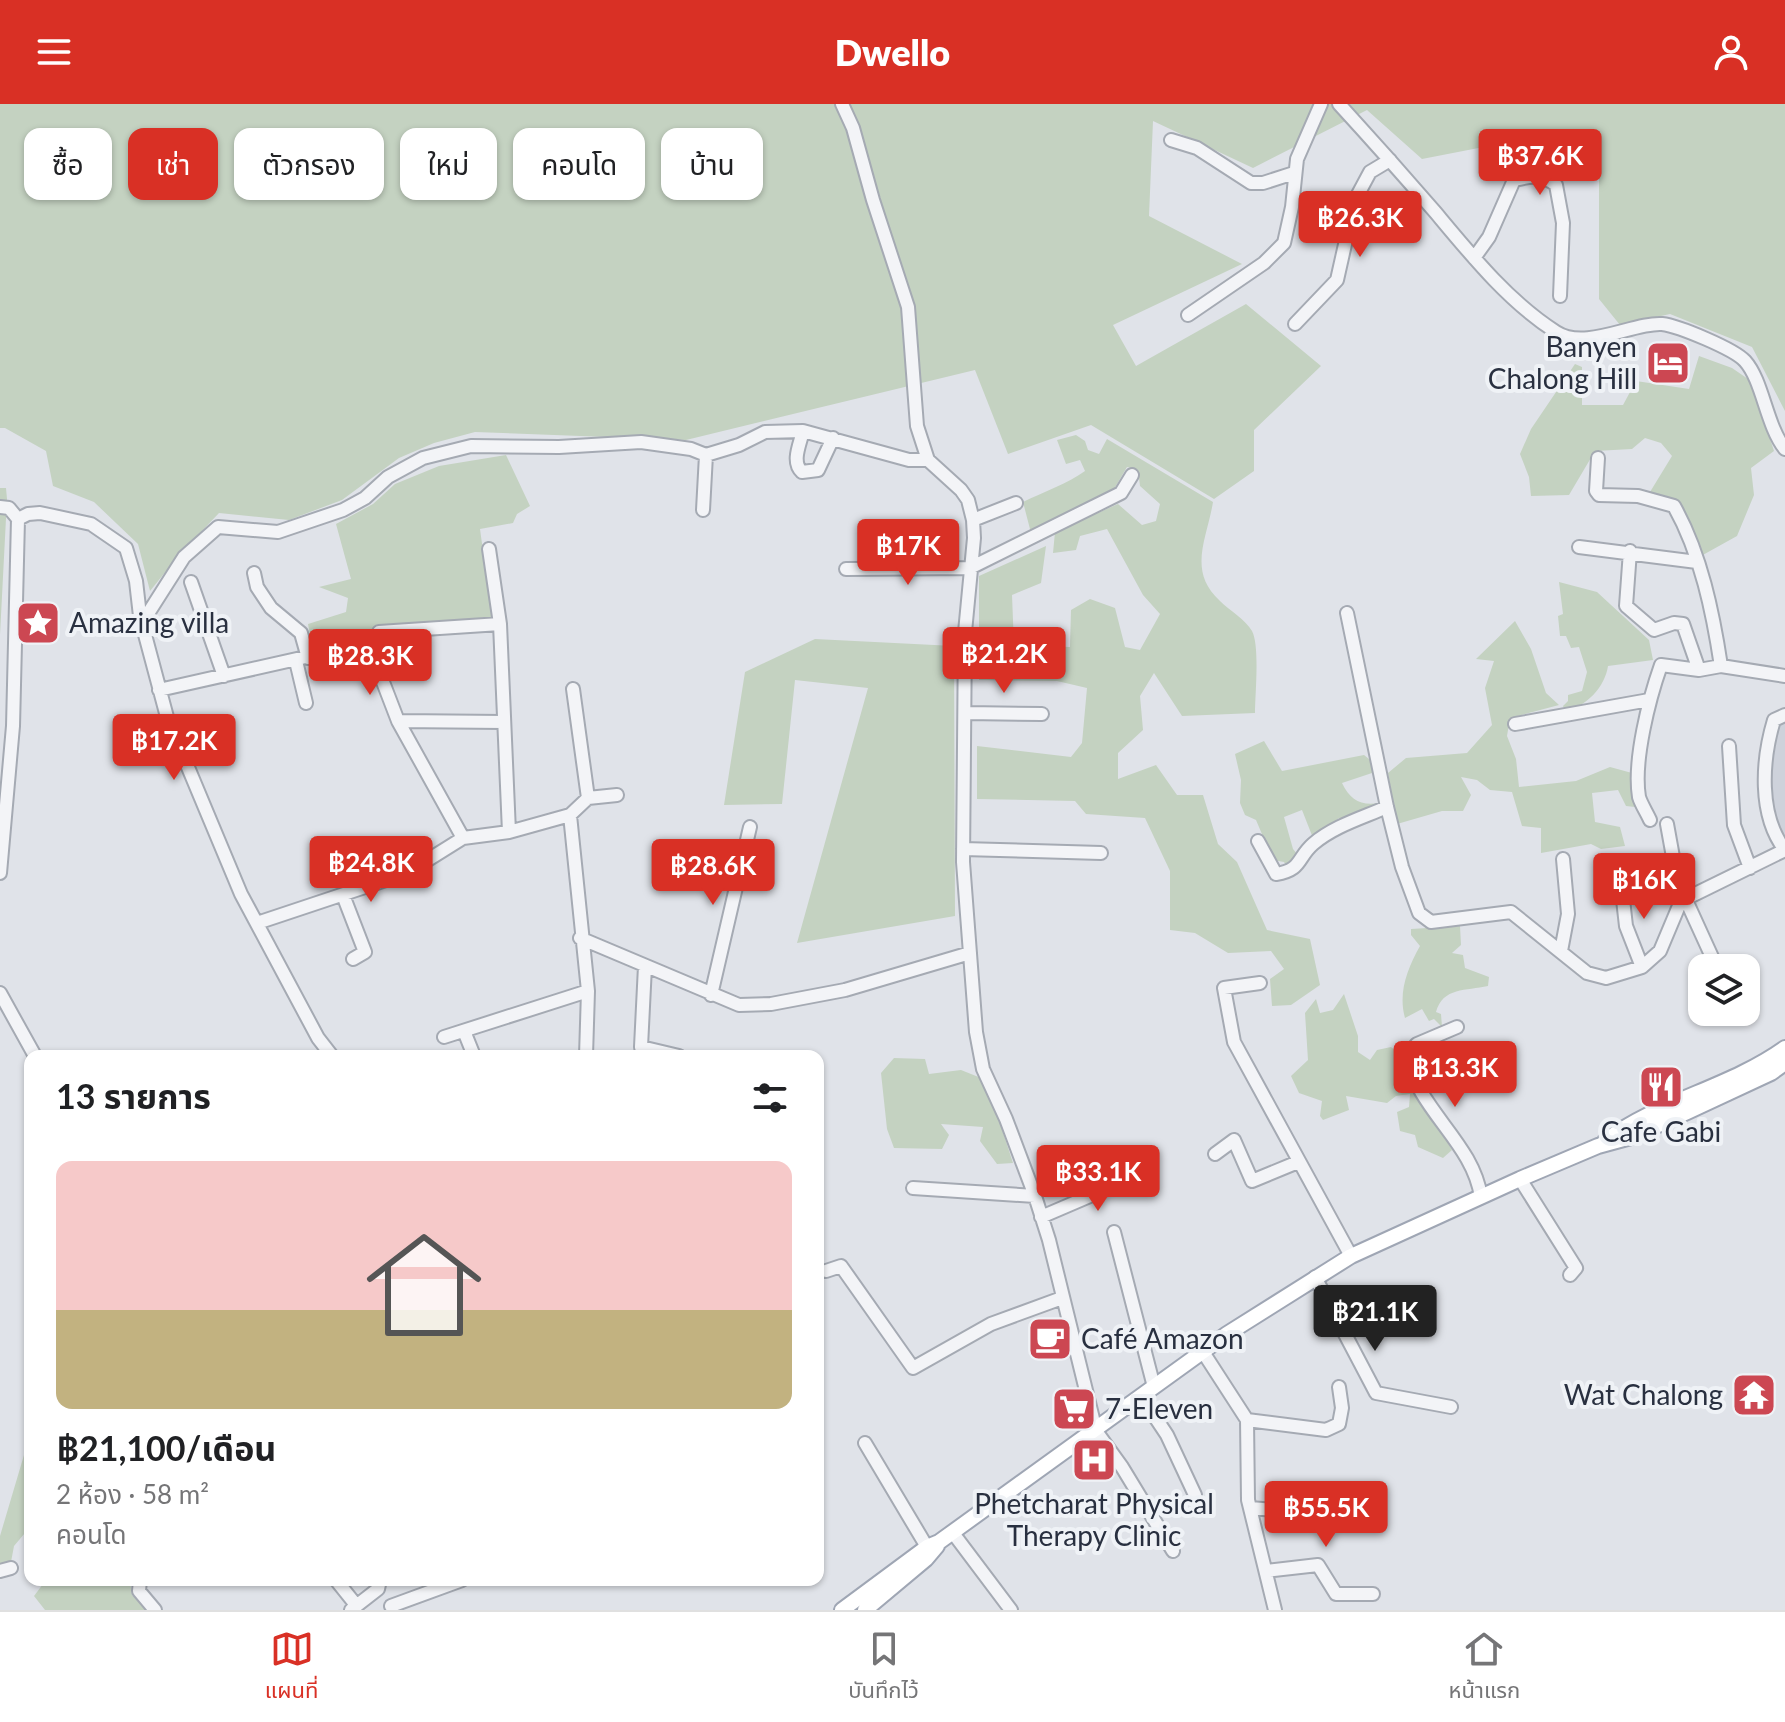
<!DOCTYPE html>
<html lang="th">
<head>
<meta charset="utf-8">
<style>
	:root { --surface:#fff; --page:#f6f6f6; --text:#202124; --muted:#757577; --line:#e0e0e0; --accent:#d93025 }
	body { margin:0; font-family:Lato,"Noto Sans Thai",sans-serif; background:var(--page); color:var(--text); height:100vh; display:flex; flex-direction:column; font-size:30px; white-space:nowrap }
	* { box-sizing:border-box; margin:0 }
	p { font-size:26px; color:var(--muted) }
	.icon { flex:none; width:44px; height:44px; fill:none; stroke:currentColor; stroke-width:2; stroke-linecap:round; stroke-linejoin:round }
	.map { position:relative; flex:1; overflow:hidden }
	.details { position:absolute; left:24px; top:946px; width:800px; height:536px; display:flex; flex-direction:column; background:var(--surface); border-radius:16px; box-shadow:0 2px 6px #0004 }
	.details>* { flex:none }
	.hud { position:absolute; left:24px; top:24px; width:800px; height:72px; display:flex; gap:16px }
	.fabs { position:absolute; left:1688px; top:850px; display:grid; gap:16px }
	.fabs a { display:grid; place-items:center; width:72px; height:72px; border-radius:16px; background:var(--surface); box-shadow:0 2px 6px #0004; font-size:40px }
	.price { position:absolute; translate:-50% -68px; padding:0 18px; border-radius:8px; background:var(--accent); color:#fff; font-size:26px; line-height:52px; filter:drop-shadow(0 2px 4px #0008) }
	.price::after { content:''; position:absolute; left:50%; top:48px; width:24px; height:18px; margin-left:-12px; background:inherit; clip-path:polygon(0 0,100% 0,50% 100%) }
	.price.on { background:#222; color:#fff }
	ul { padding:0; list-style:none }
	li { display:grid; align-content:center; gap:16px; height:424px; padding:0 32px }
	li+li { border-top:2px solid var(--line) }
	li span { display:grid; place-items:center; height:248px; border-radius:16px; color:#555 }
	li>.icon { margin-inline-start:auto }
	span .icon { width:144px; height:144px; fill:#fffc; stroke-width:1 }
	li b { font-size:34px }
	h2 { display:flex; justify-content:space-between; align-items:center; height:96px; padding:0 32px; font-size:34px }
	.pill { padding:0 28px; border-radius:16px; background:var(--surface); box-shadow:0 2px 6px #0004; font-size:28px; line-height:72px }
	.pill.on { background:var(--accent); color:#fff }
	header { display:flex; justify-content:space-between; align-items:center; height:104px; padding:0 32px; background:var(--accent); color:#fff; font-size:36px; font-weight:800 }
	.menu { display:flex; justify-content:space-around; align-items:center; height:112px; border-top:2px solid var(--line); background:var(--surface); font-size:22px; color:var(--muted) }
	.menu a { display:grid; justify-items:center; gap:4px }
	.menu .on { color:var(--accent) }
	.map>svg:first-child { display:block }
	.built { fill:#ced2db }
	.green { fill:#c4d2c1 }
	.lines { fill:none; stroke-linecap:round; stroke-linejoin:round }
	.minor-casing { stroke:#a5aab3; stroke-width:16 }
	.major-casing { stroke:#9fa6b4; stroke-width:18 }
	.minor { stroke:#f3f4f7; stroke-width:12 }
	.major { stroke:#fff; stroke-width:14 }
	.labels { text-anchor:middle; stroke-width:8; stroke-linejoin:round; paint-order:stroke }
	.poi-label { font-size:28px; fill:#293040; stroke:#eff2f6; text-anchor:start }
</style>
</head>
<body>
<header><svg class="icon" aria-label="menu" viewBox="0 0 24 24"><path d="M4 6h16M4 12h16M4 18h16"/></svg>Dwello<svg class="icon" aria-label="person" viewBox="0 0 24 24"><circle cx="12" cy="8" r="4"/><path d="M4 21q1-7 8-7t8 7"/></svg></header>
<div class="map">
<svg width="1785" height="1506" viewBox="0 0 1785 1506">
	<rect width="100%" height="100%" fill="#e0e3e9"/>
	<path class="built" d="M1785,616v123l-5,-10 -9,-47 -1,-40 6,-22z"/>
	<path class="green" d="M0,0h1785v307l-33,-64 -82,-33 -50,11 -21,-26v-157l-39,-10 -138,27 -55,-49 -114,58 -100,-47 -4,95 93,48 -129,61 23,41 110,-62 75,62 -67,64v41l-40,28 -123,-74 -83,29 -33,-84 -289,70 -211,-8 -41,11 -35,15 -57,42 -53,20 -70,-7 -40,42 -29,36 -12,-47 -44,-42 -41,-16 -7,-35 -41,-23h-5z
		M1699,252l33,12 19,13 23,70 -23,17 3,27 -17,41 -36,20 -21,-53 -30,-11 22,-36 -11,-13 -16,-5 -13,11 -37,2 -26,44 -38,1 -2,-19 -9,-23 11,-25 44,-65 7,3v38h41l13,-24 53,8z
		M1076,331l9,6 3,9 11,4 8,-15 106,63c-6,37 -26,69 7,99 9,9 26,19 32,30 8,15 3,64 3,82l-73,3 -28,-43 -14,23 3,34 -25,23v26l38,-14 21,30h26l15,49 19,18 30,68 43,9 10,46 -29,20 -19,1 -2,-27 14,-10 -13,-18 -43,2 -33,-20 -25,-3v-59l-25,-53 -59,-4 -11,-13 -98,-2v-53l94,11 11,-14 5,-55 -30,-7 -78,-1v-104l67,-30 -5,37 -29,12 2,51 56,1 1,-37 19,-11 25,9 10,39 15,3 20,-36 -17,-19 -36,-66 -27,7 -4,14 -23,3 2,-21 63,-28 24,21 14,-4 4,-17 -20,-18 -2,-16 -11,-3 -14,24 -82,42 -8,-31c20,-10 46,-19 62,-31l-5,-11 -14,4 -9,-24z
		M506,351l24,51 -13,8 -4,9 -33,6 12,88 -114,10 -9,9 -56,15 -5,-27 38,-12 2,-14 -29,-11 32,-8 -15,-55 37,-20 22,-20 44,-18z
		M0,384h6l1,11 -7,136z
		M1559,478l38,10 52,48 4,20 -45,6c-3,21 -22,41 -43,45l-2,-5 5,-5v-6l14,-4 5,-19 -8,-25 -8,1 -5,-12h-6l-2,-20 5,-2z
		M1515,517l16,28 15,44 13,12 -49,13 -3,18 9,23 3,28 57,-6 34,-14 22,6 3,34 -9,-1 -8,-16 -26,3 3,29 25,5 5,19 -24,3 -10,-5 -50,9v-25l-19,-2 -10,-34 -22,-2 -13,-10 -16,-3 10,18 -8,16h-21l-45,13 -9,-51 18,-15 61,-5 25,-28 -7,-37 9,-27 -18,-2z
		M815,535l139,7 1,270 -158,27 71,-255 -73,-8 -13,124 -58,1 21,-133z
		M1264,637l18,30 82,-16 10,8 1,9 -33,11c8,17 19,23 37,20l-1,4 -34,15 -5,-4 -26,20 -11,-28 -18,7 9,32 5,6 -10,13 -4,-6 -11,-2 -17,-40 -11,-5 -5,-12 1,-23 -6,-26z
		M1460,822l1,19 -9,8 11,2 2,13 24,9 -1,9c-22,5 -45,1 -52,26l5,2 1,13 -8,-8 -5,2 -7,-12 -17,9c-7,-25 2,-49 15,-72l-9,-11v-6z
		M1344,890l14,42v16l12,8 7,-10 14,-3 11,9 2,14 48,80 -9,8 -25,-11 -3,-12 -15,-4 -3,-19 12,-5 1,-13 -14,2 -9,7 -41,-7 3,14 -26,10 -3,-4 2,-15 -23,-8 -8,-17 17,-16 -3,-47 11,-14 4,14 13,-3z
		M894,954l31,1 4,15 32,-4 20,8 14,30 18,55 -16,1 -17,-23 3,-14 -42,-3 8,11 -7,14 -48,-1 -7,-19 -6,-56z
		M24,1351l6,3v69l-16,19 -3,16 -11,2v-28z
		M46,1476h84l2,15 14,15h-101l-11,-14z"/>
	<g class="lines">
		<g class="minor-casing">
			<path id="minor" d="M842,0l11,24 20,72 35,107 9,119 11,34 33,30 7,10 5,20 1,18 -9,94 -2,230 13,170 7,37 23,50 29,77 14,44 47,191 26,36 51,84
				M1339,0c33,36 65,72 97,109 35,42 73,89 120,119 29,19 78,-10 106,-8 17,2 72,25 83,37 18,20 21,64 40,88
				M1171,36l26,8 54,35h12l31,-10
				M1474,154l15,-21 25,-57c17,-4 27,-6 42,5l7,38 -3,73
				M1188,211l76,-52 20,-20 8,-36 5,-48 24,-55
				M1295,220l42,-44 18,-80 15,-28 20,-12
				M803,327c-3,13 -12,31 -1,41l16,-2 15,-32
				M1598,354l-2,33 3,4 39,1 36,10c27,48 39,107 47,160
				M0,403l9,1 9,11
				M703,406l3,-55
				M973,416l43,-17
				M1579,443l118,15
				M489,445l11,75 9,208 61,-17 18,176 -2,65
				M1630,447l-4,55 28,24 20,-7 9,1 16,46
				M846,465l124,-1 151,-75 11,-18
				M254,469l3,14 14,21 30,25 7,25
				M191,478l33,94
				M1347,509l40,194 15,60 17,46 12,9 80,-10 76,61 19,5 36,-11 18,-16 21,-50 104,-51
				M142,519l42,-66 34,-30 60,5 65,-22 22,-12 23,-21 35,-19 48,-12 88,1 82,-5 50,7 15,6 33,-10 26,-13 38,-1 106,29h19
				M379,528l121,-8
				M296,557l10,42
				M159,586l209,-47 30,78 65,117 46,-6
				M966,609l76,1
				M1785,611l-11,5c-12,40 -16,95 11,130
				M398,617l106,1
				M1515,620l134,-24
				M1729,642l5,79 16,43
				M588,694l29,-3
				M570,711l18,-17 -15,-109
				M1650,716c-3,-7 -9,-16 -11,-23 -6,-36 10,-98 22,-132l38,5 22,-4 64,10
				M1667,720l14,77
				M1258,737l18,33c26,-4 21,-16 37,-30 21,-18 49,-26 74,-37
				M963,745l138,4
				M0,769l13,-147 5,-207 10,-5 12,-1 51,11 35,24 10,33 4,35 27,101 74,177 77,144 14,18
				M1621,778l5,44 16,41
				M343,791l22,57 -12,7
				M1686,796l31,68
				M257,819l150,-50 56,-35
				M580,834l159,67 32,-1 74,-14 125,-37
				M1561,847l7,-37 -5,-55
				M645,862l-4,81 38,9
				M1260,879l-36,5 10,54 117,214
				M0,889l35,63
				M711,891l39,-168
				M1457,923l-40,17 -10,11c10,55 66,87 74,142
				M464,927l10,25
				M444,933l144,-46
				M1215,1050l19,-14 18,41 46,-19
				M1520,1075l56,89 -6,7
				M913,1084l122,8
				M1041,1113l98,-42
				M1114,1128l40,155
				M826,1167l15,-5 72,102 78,-44 71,-26
				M1315,1173l61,116 75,14
				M1203,1248l44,68 1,80 27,110
				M1141,1292l26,39 28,60
				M1247,1316l79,10 13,-6 3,-16 -3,-21
				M865,1339l62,104
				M1250,1404l85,7
				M953,1429l58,77
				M0,1467l11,-3
				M1266,1467l52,-6 18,29h37
				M140,1476l-1,11 16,19
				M336,1476l20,25
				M391,1502l71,-26
				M351,1506l27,-21 2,-9"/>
		</g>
		<g class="major-casing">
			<path id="major" d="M1605,1037c55,-41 124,-53 180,-93
				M842,1506l85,-63 12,-5 288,-208 124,-78 169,-77 78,-33 33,-9 56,-25 84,-39 14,-10
				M865,1506l61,-51 11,-13"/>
		</g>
		<use href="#minor" class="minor"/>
		<use href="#major" class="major"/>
	</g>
	<defs>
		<g id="hotel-square" transform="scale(2.3)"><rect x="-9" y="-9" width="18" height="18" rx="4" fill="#cc4752" stroke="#eff2f6"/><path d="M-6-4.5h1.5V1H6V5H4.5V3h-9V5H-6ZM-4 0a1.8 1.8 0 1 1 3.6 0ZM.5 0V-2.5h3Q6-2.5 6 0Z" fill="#fff"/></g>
		<g id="sight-square" transform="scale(2.3)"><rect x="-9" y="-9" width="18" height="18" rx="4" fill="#cc4752" stroke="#eff2f6"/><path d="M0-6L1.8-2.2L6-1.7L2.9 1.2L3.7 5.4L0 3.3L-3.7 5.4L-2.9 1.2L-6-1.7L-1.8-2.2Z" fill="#fff"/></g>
		<g id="restaurant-square" transform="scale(2.3)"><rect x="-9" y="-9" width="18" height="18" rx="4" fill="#cc4752" stroke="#eff2f6"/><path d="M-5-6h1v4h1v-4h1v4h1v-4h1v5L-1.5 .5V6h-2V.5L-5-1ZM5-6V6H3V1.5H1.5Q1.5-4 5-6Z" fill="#fff"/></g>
		<g id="cafe-square" transform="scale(2.3)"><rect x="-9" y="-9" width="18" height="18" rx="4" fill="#cc4752" stroke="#eff2f6"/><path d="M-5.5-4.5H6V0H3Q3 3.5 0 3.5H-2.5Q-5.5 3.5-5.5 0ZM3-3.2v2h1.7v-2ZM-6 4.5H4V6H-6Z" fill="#fff"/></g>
		<g id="temple-square" transform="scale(2.3)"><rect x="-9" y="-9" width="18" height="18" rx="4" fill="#cc4752" stroke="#eff2f6"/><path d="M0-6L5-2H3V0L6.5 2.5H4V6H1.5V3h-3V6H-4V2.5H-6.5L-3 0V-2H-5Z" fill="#fff"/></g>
		<g id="supermarket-square" transform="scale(2.3)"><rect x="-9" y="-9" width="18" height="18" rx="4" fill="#cc4752" stroke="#eff2f6"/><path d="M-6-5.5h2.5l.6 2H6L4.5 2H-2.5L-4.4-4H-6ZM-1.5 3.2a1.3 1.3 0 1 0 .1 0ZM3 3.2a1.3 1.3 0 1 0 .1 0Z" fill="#fff"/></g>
		<g id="hospital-square" transform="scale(2.3)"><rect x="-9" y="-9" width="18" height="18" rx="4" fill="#cc4752" stroke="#eff2f6"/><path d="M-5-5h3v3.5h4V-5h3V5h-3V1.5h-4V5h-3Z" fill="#fff"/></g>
	</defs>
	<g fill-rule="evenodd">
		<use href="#hotel-square" x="1668" y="259"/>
		<use href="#sight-square" x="38" y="519"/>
		<use href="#restaurant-square" x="1661" y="983"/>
		<use href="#cafe-square" x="1050" y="1235"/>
		<use href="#temple-square" x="1754" y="1291"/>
		<use href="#supermarket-square" x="1074" y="1305"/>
		<use href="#hospital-square" x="1094" y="1356"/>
	</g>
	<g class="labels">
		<g class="poi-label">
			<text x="1637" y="253" text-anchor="end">Banyen<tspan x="1637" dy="32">Chalong Hill</tspan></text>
			<text x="69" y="529">Amazing villa</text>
			<text x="1661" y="1038" text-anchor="middle">Cafe Gabi</text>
			<text x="1081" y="1245">Café Amazon</text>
			<text x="1723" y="1301" text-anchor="end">Wat Chalong</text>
			<text x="1105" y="1315">7-Eleven</text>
			<text x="1094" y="1410" text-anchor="middle">Phetcharat Physical<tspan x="1094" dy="32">Therapy Clinic</tspan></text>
		</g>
	</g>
</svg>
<div class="fabs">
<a><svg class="icon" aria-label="layers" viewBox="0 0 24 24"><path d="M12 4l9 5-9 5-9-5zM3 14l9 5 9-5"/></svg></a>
</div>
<b class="price" style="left:1540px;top:93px">฿37.6K</b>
<b class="price" style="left:1360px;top:155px">฿26.3K</b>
<b class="price" style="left:908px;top:483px">฿17K</b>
<b class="price" style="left:1004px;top:591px">฿21.2K</b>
<b class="price" style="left:370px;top:593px">฿28.3K</b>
<b class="price" style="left:174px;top:678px">฿17.2K</b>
<b class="price" style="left:371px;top:800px">฿24.8K</b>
<b class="price" style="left:713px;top:803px">฿28.6K</b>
<b class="price" style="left:1644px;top:817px">฿16K</b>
<b class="price" style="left:1455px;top:1005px">฿13.3K</b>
<b class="price" style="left:1098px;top:1109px">฿33.1K</b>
<b class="price on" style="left:1375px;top:1249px">฿21.1K</b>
<b class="price" style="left:1326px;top:1445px">฿55.5K</b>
<div class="hud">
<a class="pill">ซื้อ</a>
<a class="pill on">เช่า</a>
<a class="pill">ตัวกรอง</a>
<a class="pill">ใหม่</a>
<a class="pill">คอนโด</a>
<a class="pill">บ้าน</a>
</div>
<section class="details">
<h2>13 รายการ<svg class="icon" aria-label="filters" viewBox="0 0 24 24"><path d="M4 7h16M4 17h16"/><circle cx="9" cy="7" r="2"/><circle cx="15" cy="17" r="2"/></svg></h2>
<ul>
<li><span style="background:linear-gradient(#f6c9c9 60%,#c2b280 0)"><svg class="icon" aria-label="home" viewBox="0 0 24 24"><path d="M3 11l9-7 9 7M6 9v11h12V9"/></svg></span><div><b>฿21,100/เดือน</b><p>2 ห้อง · 58 m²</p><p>คอนโด</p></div></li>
</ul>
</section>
</div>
<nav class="menu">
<a class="on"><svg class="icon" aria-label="map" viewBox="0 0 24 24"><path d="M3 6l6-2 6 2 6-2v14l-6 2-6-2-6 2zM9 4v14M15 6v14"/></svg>แผนที่</a>
<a><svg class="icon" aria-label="saved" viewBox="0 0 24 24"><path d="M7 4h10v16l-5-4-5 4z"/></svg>บันทึกไว้</a>
<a><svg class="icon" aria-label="home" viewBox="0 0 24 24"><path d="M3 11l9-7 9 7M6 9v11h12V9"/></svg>หน้าแรก</a>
</nav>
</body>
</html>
